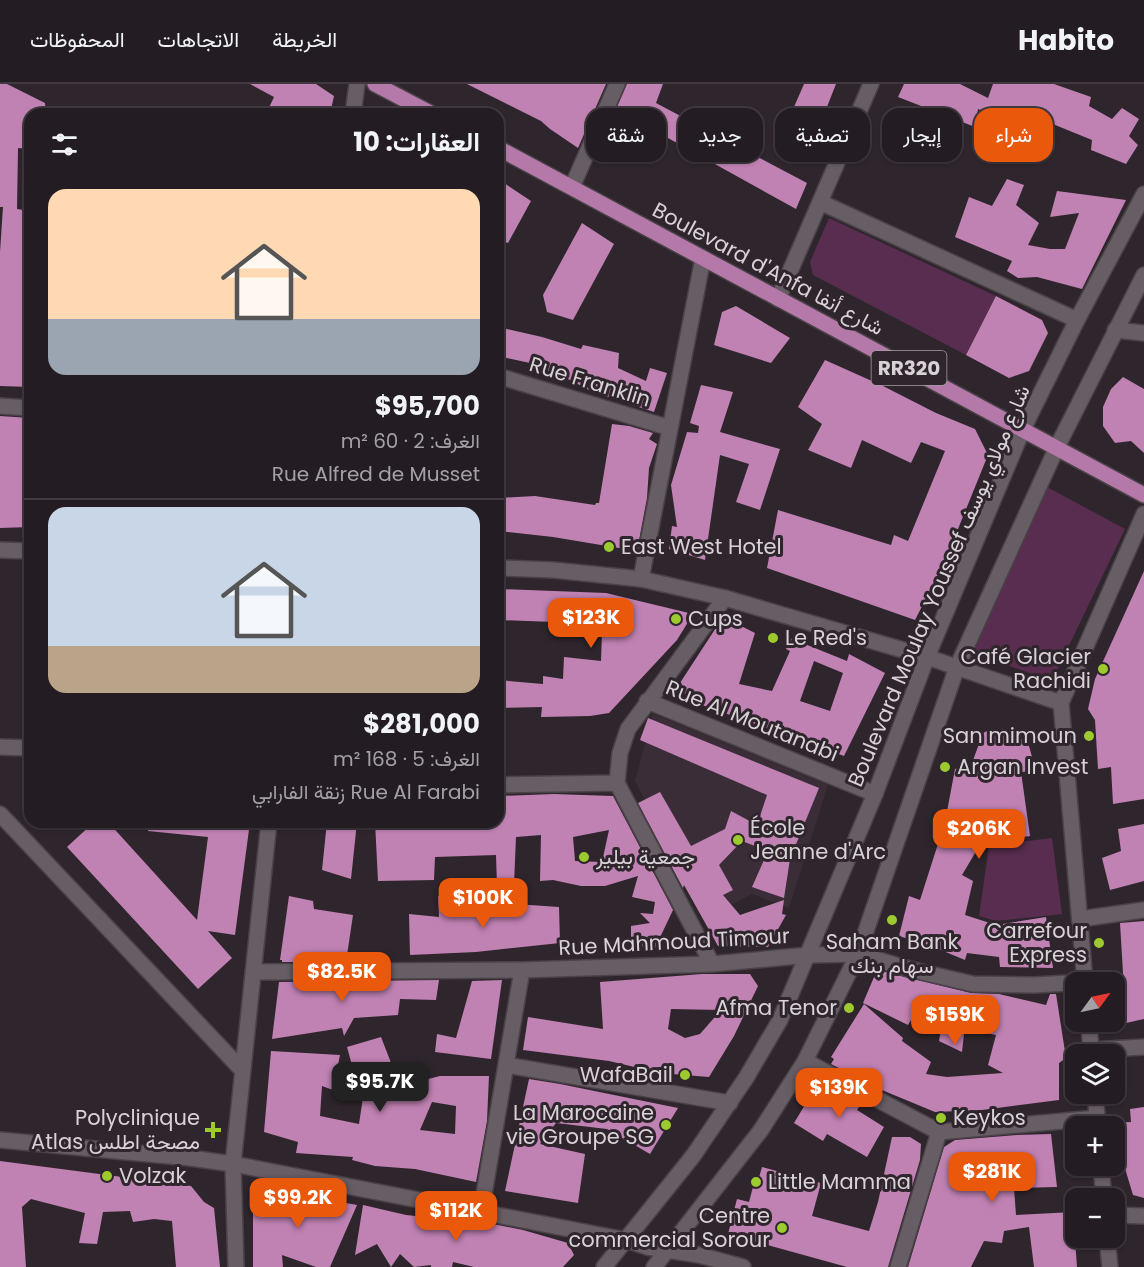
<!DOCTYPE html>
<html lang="ar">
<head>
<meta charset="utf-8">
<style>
	:root { --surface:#231c22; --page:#2f292f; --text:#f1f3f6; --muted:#a3a1a5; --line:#403a40; --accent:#ea580c }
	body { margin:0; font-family:Poppins,Vazirmatn,sans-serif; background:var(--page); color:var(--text); direction:rtl; height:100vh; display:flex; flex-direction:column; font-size:22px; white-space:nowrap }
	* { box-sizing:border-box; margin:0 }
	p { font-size:20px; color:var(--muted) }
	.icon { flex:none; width:33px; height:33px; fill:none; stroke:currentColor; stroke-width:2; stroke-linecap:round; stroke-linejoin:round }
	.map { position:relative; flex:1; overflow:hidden; direction:ltr }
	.side { position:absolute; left:24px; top:24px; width:480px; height:720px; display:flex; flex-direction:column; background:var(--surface); border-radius:18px; box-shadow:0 2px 4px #0004,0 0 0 2px var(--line); direction:rtl }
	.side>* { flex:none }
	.guide { position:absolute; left:522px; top:24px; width:531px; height:54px; direction:rtl; display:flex; gap:12px }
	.needle { width:39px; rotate:57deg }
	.controls { position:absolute; left:1065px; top:888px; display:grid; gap:12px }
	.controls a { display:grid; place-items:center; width:60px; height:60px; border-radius:12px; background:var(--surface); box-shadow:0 2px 4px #0004,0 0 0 2px var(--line); font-size:30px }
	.price { position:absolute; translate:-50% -51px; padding:0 14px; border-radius:12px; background:var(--accent); color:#fff; font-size:20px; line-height:39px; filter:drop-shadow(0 2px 3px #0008) }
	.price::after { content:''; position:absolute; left:50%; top:36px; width:18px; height:14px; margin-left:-9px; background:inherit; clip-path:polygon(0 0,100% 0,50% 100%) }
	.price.current { background:#222; color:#fff }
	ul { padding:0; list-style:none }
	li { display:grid; align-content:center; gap:12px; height:318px; padding:0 24px }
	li+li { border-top:2px solid var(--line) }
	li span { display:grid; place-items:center; height:186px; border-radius:18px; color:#555 }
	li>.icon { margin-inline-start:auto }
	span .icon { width:108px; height:108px; fill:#fffc; stroke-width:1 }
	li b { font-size:26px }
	h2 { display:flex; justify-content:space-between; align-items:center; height:72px; padding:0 24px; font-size:26px }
	.chip { padding:0 21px; border-radius:18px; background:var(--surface); box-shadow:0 2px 4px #0004,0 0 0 2px var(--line); font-size:21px; line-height:54px }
	.chip.current { background:var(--accent); color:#fff }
	header { display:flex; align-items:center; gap:36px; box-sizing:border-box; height:84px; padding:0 30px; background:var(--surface); border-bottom:2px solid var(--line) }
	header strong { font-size:28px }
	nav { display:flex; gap:33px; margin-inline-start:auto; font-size:21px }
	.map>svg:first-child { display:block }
	.built { fill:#3b2d38 }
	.green { fill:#582d4f }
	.building { fill:#c082b3; fill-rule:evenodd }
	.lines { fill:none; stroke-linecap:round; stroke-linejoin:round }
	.minor-casing { stroke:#494247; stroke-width:18 }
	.tertiary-casing { stroke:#494247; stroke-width:18 }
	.secondary-casing { stroke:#494247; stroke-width:18 }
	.primary-casing { stroke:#494247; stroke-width:18 }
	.minor { stroke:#675d65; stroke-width:15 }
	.tertiary { stroke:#675d65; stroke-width:15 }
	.secondary { stroke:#675d65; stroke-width:15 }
	.primary { stroke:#b579a9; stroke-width:15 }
	.poi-dot { fill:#9dca2f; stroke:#2f262d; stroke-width:2 }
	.labels { text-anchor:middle; stroke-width:6; stroke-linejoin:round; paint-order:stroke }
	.shield { fill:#2f262d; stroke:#a59ea4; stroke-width:1.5 }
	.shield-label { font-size:20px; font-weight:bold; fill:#d8d2d7 }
	.street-label { font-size:21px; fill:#d8d2d7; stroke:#2f262d }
	.poi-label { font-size:21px; fill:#d8d2d7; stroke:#2f262d; text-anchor:start }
</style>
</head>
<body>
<header>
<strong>Habito</strong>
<nav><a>الخريطة</a><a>الاتجاهات</a><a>المحفوظات</a></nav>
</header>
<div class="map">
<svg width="1144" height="1183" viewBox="0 0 1144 1183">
	<rect width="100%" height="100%" fill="#2f262d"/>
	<path class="built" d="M653,630l175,71 -39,123 -37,-14 -45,24 -72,-137z"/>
	<path class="green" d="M829,134l167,78 -30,59 -153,-80 -3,-13z
		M1047,403l78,42 -73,152 -79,-28z
		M1052,754l10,76 -66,7 -17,-5 10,-70z"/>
	<path class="building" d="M0,0h7l38,19 1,11h-16v35l-12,-1 -1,61 13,2v176l-30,-1v-134l3,-45h-3z
		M250,0h66l18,12 -4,18h-64l8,-17z
		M467,0h139l-28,64 -28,-19 -9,-8z
		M627,0h36l-7,19 151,80 -11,26 -157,-87 -19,41 -23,-10z
		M804,0h32l-24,61 -28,-15z
		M904,0h56l28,14 5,-14h61l37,13 -2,9 23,13 10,-11 17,11 -10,17 9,9 -12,19 -35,-14 1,-10 -81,-33 -7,13 -26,-11 -3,18 -77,-30z
		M498,95l33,22 -23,42 -10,-3z
		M1007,95l17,6 -8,20 23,18 -11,22 22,4h15l14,-36 -29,4 7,-26 69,9 -44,89 -45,-12 -19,1 -11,-7 5,-10 -57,-24 14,-40 23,9z
		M582,139l32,21 -41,76 -26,-8 -4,-17z
		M996,212l46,24 6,13 -19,38 -20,7 -43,-23z
		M736,222l54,32 -19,25 -57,-18 8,-33z
		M498,243l44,10 39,12 2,-4 36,8 -1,15 28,13 4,-13 17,5 -13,39 -61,-20 -23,-12 -40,-17 -32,-7z
		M825,276l58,26 53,27 39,16 13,26 -43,106 -30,59 -148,-52 11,-58 113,35 3,-10 14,6 37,-90 -24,-9 -10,21 -49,-23 -11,28 -43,-18 14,-26 -24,-17z
		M1123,293l21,12v64l-13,-12 -16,2 -12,-17v-19l8,-18z
		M701,301l32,7 -13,40 60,17 -20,61 -24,-8 13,-38 -29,-9 -15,105 -36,-11 3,-23 5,1 -6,-42 16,-53 11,1 1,-7 -9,-3z
		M0,332l30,2v109l-30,1z
		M612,340l17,2 24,7 -4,6 8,5 -8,24 -2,30 -10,53 -84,-14 -55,-6v-33l37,-2 60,9 1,-2h3z
		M1144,487v228l-31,5 -2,-37 -13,2 -3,-49 -7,-11 7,-30z
		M498,505l108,4 87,21 -16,26 -68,73 -19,3 -49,1 1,-10 -44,1v-28l45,4v-8l20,3 1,-22 37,4 1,-28 -19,2 -2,-12 -83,-3z
		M723,533l32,16 -16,51 33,7 18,-40 -4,-2 4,-11 57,23 2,-7 36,19 -41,83 -153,-55 -13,-15zM814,577l29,12 -13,38 -30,-10z
		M648,634l171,70 -29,71 -6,39 -32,-11 16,-36 -26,-10 -23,24 14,25 -10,5 17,20 44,-15 -2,14 4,1 -18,32 -50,-1 -34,-61 -1,3 -45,-85 22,-11 31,54 34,-17 6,-18 26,14 10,-30 -127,-55z
		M1003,644l18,10 2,5 6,3 7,25 -15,1 9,64 -49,7 -19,32 11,6 -8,34 31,10 50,-8 7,51 -53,-1 -1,-10 -32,-4 -2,7 -29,-12 -37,-12 10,-40 11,4 25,-78 10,-53 17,-6 11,-30 8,-4 5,3z
		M554,710l59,2 60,114 -18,38 -24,-3v-19l19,-3 -10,-10 13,1 2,-12 -23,-5 6,-21 -33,10h-24l-28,-6 -13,1 1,-46 -25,2 -2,47 -17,2 -1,-31 -61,2 -1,23 -56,1 -3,-59h123v-26zM609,746l-7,32 -27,-1 -2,-24z
		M94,738h14l89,98 11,-83 -60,-6v-9h102l-15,113 -27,-4 24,27 -34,31 -131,-142z
		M327,738h30l-6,57 -29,-9z
		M1144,740v57l-34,9 -8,-32 19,-7 -3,-22z
		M289,812l24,5 1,8 39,6 -7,47h-64v-2h-2z
		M438,812l19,4 -2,11 31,9 -1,-18 74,5 1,36 -84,9 -66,3 -1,-41 30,3z
		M1144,837v98l-18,4 -6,-100z
		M877,886l94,23 28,1 47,11 4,-11h6l10,64 -7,5v37l-77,10 -47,2 -58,-24 -46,-24 3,-5 -3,-2 33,-53 39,34 -1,3 29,21 -5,12 21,3 56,-4 -15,-8 8,-30 -15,-3 -17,2 -2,18 -23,-11 3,-18 -28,-8 -6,10 -45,-22z
		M702,890h48l8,12 -24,50 -25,41 -49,-4 -51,-12 -86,-11 5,-33 75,12 -3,-47zM671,925l50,1 -21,24 -15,4 -17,-9z
		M439,896l-3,20 -36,-1 -2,16 -44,3 -10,18 -2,-8 -70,11 7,-57z
		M502,896l-11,79 -56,-7 2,-18 19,4 16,-57z
		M381,953l19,49 40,-10h49l-2,45 -11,61 -61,-13 -40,-3 -23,-6 1,-3 -57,-4 2,-11 -34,-10 7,-81 69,4 -7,35 -11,-4 -2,30 39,8 7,-47 -10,3 -9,-33zM432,1018l24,4 -1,28 -35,-4z
		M529,995l31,5 118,24 -28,46 -43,-25 -51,-6 -16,21 45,10 -7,49 -73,-12z
		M820,996l42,22 -5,8 27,17 -17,30 -40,-23 -4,7 -29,-18z
		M1144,1023v91l-11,-3 -10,-33 -7,1 -2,-16v-24l17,-1 -1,-13z
		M1051,1050l6,53 -43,1 2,27 57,-3 4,55h-43l-5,-40 -25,4 -2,12 -18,-2 -13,26h-63l36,-120 11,-7 62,-5z
		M892,1053h18l11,7 -1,16 -32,107h-41l-119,-33 9,-35 12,3 4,-15 3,1 6,-21 59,16 -9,33 57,15 9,-29z
		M0,1077l191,25 13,16 10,6 6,59h-44l-4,-46 -18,-2 -21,3 -3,-11 -27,1 -6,32 -18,-1 6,-30 -54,-14 -9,8 4,60h-26z
		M275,1106l82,15 -27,62h-14l-34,-12 1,12h-30v-60z
		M363,1121l43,10 87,9 30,6 45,13 6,12 -11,12h-89l-21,-5 -1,5h-21v-2l-17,2 -14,-13 -9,13 -14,-23 -22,11z"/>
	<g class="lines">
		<g class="minor-casing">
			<path id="minor" d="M353,30l4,-30
				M572,103l45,-103
				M820,118l257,118
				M778,215l93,-215
				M1115,246l29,3
				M498,292l172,52
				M0,322l30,2
				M641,495l62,-321
				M647,617l228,93
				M0,663l30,1
				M617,699l3,-30 8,-24 97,-131
				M617,699l95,181
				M498,701l119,-2
				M0,730l243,257
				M1080,835l64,-9
				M253,888l269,-2 190,-6 97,-9 49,-1 51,15 64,15 62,1 50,-3
				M1091,966l53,-3
				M805,977l134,71 158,-14
				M506,981l224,38
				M481,1128l41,-242
				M1114,1131l30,1
				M236,1183l-3,-103 36,-342
				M898,1183l41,-135"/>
		</g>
		<g class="tertiary-casing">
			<path id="tertiary" d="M0,466l30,1
				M498,484l55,2 88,9 84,19 202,59 134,46
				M1085,898l-24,-279 83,-189
				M1089,938l2,32
				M1095,1010l3,32
				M0,1056l190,18 43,6 393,76 21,7 52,8 44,12
				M1101,1082l3,32
				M1107,1154l3,29"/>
		</g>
		<g class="secondary-casing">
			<path id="secondary" d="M604,1183l89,-111 53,-78 34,-58 95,-226 52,-137 96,-228 54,-109 67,-126
				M654,1183l107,-137 44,-69 53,-107 99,-287 100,-220 87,-172"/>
		</g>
		<g class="primary-casing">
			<path id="primary" d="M375,0l57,30
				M498,64l646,347"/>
		</g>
		<use href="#minor" class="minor"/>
		<use href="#tertiary" class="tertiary"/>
		<use href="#secondary" class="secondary"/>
		<use href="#primary" class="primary"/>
	</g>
	<g class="poi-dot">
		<circle cx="609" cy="463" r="6"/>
		<circle cx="676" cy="535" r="6"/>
		<circle cx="773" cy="554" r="6"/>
		<circle cx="1103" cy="585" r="6"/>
		<circle cx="1089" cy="652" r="6"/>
		<circle cx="945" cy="683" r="6"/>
		<circle cx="738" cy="756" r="6"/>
		<circle cx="584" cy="773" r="6"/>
		<circle cx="892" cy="836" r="6"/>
		<circle cx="1099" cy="859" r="6"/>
		<circle cx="849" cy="924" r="6"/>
		<circle cx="685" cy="991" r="6"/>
		<circle cx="941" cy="1034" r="6"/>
		<circle cx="666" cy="1041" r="6"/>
		<path d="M210 1037h6v6h6v6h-6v6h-6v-6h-6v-6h6z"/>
		<circle cx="107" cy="1092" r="6"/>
		<circle cx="756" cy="1098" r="6"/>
		<circle cx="782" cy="1144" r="6"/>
	</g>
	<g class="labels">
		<rect class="shield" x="871.5" y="267" width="75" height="34" rx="4.5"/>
		<g class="shield-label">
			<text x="909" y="291">RR320</text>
		</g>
		<g class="street-label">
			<text transform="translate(768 185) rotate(28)" y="7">Boulevard d'Anfa شارع أنفا</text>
			<text transform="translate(590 298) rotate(17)" y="7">Rue Franklin</text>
			<text transform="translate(939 502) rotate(-67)" y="7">Boulevard Moulay Youssef شارع مولاي يوسف</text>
			<text transform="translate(752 637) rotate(22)" y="7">Rue Al Moutanabi</text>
			<text transform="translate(674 858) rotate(-3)" y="7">Rue Mahmoud Timour</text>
		</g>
		<g class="poi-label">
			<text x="621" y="470">East West Hotel</text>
			<text x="688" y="542">Cups</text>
			<text x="785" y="561">Le Red's</text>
			<text x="1091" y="580" text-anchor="end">Café Glacier<tspan x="1091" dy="24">Rachidi</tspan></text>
			<text x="1077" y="659" text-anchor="end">San mimoun</text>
			<text x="957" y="690">Argan Invest</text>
			<text x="750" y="751">École<tspan x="750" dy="24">Jeanne d'Arc</tspan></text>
			<text x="596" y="780">جمعية بيلير</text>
			<text x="1087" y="854" text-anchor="end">Carrefour<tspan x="1087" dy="24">Express</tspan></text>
			<text x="892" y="865" text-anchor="middle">Saham Bank<tspan x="892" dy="24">سهام بنك</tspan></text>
			<text x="837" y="931" text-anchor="end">Afma Tenor</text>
			<text x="673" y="998" text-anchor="end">WafaBail</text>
			<text x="654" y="1036" text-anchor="end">La Marocaine<tspan x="654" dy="24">vie Groupe SG</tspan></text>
			<text x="200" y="1041" text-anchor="end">Polyclinique<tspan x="200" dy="24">Atlas مصحة اطلس</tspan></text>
			<text x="953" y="1041">Keykos</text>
			<text x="119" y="1099">Volzak</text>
			<text x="768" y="1105">Little Mamma</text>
			<text x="770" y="1139" text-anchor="end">Centre<tspan x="770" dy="24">commercial Sorour</tspan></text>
		</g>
	</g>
</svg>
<div class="controls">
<a><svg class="needle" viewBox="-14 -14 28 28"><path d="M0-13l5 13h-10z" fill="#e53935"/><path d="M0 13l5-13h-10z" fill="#a3a1a5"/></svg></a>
<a><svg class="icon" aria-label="layers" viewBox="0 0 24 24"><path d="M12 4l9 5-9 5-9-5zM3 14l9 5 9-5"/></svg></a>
<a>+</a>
<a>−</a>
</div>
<b class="price" style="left:591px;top:565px">$123K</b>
<b class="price" style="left:979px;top:776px">$206K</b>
<b class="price" style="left:483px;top:845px">$100K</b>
<b class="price" style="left:342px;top:919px">$82.5K</b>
<b class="price" style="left:955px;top:962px">$159K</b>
<b class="price current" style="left:380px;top:1029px">$95.7K</b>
<b class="price" style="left:839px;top:1035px">$139K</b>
<b class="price" style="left:992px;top:1119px">$281K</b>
<b class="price" style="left:298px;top:1145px">$99.2K</b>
<b class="price" style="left:456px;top:1158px">$112K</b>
<div class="guide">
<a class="chip current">شراء</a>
<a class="chip">إيجار</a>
<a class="chip">تصفية</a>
<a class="chip">جديد</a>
<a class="chip">شقة</a>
</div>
<section class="side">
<h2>العقارات: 10<svg class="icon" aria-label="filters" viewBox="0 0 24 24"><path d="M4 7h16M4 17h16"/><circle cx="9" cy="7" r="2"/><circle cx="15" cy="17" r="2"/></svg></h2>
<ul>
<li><span style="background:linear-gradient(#ffd9b3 70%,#9aa5b1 0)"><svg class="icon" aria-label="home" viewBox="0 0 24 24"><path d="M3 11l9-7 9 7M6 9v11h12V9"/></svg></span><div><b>$95,700</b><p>الغرف: 2 · 60 m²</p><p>Rue Alfred de Musset</p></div></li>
<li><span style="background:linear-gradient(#c9d6e8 75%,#b9a48a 0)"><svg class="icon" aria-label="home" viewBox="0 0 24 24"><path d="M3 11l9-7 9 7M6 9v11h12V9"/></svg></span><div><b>$281,000</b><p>الغرف: 5 · 168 m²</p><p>Rue Al Farabi زنقة الفارابي</p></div></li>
</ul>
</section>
</div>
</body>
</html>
